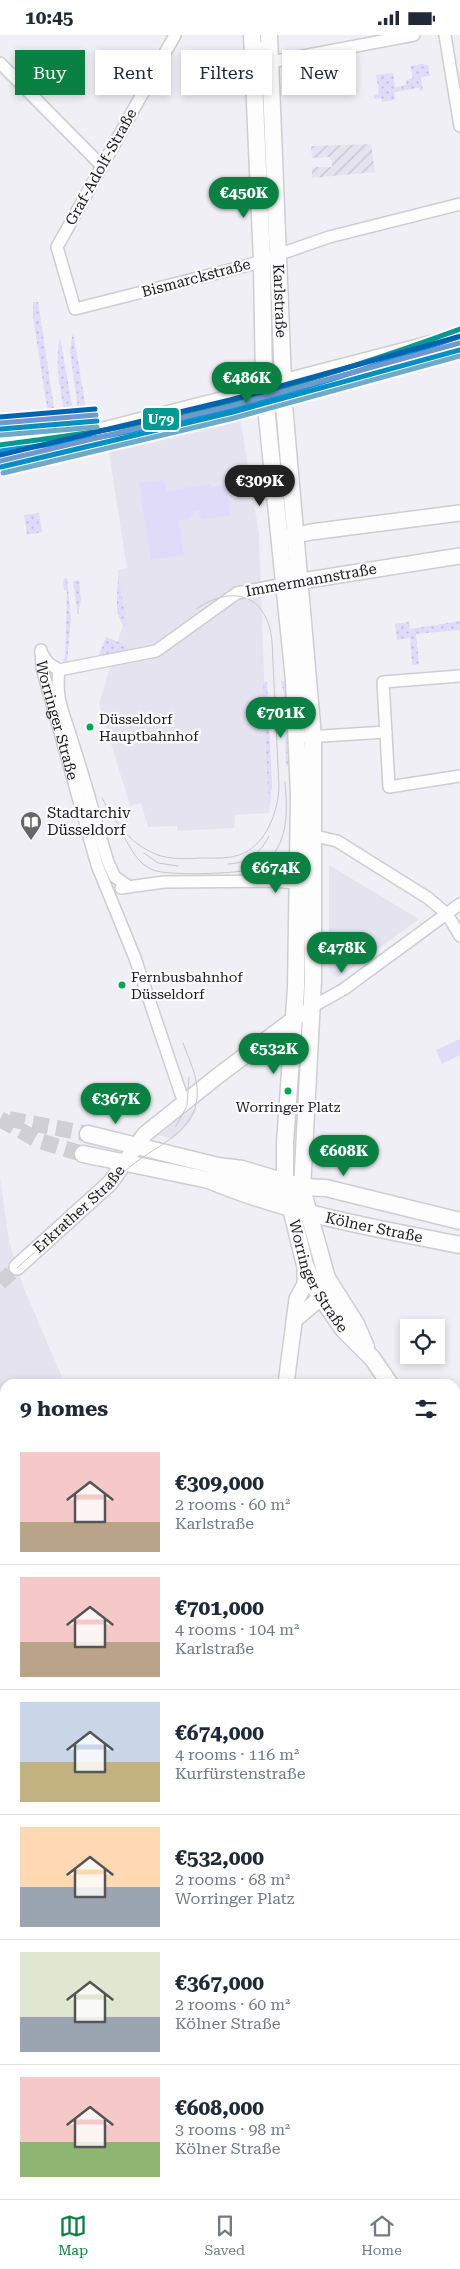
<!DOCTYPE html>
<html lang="en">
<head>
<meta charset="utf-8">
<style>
	:root { --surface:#fff; --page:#f2f2f3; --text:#1f2937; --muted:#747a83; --line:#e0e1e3; --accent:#0b8043 }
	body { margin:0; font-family:"Roboto Serif",serif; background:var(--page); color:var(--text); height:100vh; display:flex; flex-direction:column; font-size:19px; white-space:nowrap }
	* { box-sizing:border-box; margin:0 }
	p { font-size:16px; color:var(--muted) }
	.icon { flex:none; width:28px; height:28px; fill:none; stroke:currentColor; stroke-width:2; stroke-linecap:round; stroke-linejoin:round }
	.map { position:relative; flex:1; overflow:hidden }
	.details { position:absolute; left:0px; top:1344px; width:460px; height:821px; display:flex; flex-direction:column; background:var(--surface); border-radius:15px 15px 0 0; box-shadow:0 2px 8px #0003 }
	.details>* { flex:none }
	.guide { position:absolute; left:15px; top:15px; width:430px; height:45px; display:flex; gap:10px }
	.buttons { position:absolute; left:400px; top:1284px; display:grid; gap:10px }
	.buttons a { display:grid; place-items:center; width:45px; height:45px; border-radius:0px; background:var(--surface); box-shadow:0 2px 8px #0003; font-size:25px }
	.price { position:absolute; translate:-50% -42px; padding:0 11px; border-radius:18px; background:var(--accent); color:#fff; font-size:16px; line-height:32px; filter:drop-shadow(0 1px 2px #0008) }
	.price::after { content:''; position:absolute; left:50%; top:30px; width:15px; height:11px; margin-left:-8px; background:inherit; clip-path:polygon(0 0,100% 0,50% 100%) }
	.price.on { background:#222; color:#fff }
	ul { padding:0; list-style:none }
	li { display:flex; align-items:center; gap:15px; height:125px; padding:0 20px }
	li+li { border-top:1px solid var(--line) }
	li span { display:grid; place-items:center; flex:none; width:140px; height:100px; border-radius:0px; color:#555 }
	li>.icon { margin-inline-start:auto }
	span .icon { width:60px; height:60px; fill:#fffc; stroke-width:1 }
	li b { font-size:21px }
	h2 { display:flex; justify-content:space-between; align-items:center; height:60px; padding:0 20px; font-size:21px }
	.pill { padding:0 18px; border-radius:0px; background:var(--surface); box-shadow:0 2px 8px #0003; font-size:18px; line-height:45px }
	.pill.on { background:var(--accent); color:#fff }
	.status { display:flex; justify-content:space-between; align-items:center; height:35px; padding:0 25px; background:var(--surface); direction:ltr }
	.status svg { height:14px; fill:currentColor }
	.tabs { display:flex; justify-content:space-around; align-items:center; height:70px; border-top:1px solid var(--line); background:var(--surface); font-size:14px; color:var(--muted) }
	.tabs a { display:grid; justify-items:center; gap:2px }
	.tabs .on { color:var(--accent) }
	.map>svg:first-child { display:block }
	.built { fill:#e5e3f0 }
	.industrial { fill:url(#industrial-furrows) }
	.grass { fill:url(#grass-dots) }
	.green { fill:#e1dbfa }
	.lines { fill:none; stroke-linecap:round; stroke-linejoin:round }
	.tertiary-tunnel { stroke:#d0cfd5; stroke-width:15; stroke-dasharray:15 8; stroke-linecap:butt }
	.secondary-tunnel { stroke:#d0cfd5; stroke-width:16; stroke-dasharray:16 8; stroke-linecap:butt }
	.minor-casing { stroke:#cecdd2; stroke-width:14 }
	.tertiary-casing { stroke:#cecdd2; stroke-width:18 }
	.secondary-casing { stroke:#cecdd2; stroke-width:19 }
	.minor { stroke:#fdfdfe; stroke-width:11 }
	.tertiary { stroke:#fdfdfe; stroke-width:15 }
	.secondary { stroke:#fdfdfe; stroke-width:16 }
	.tram { stroke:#c7c7c8; stroke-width:1 }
	.rail-casing { stroke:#c7c7c8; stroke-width:5 }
	.rail { stroke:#fcfbfe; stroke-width:3; stroke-dasharray:9; stroke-linecap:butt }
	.metro-1-casing { stroke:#fcfbfe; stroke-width:9 }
	.metro-2-casing { stroke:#fcfbfe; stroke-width:9 }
	.metro-3-casing { stroke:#fcfbfe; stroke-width:9 }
	.metro-4-casing { stroke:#fcfbfe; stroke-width:9 }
	.metro-5-casing { stroke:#fcfbfe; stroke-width:9 }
	.metro-6-casing { stroke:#fcfbfe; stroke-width:9 }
	.metro-1 { stroke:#009a93; stroke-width:5 }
	.metro-2 { stroke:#009adf; stroke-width:5 }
	.metro-3 { stroke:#7197cf; stroke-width:5 }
	.metro-4 { stroke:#008fc2; stroke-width:5 }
	.metro-5 { stroke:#0063af; stroke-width:5 }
	.metro-6 { stroke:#6caac7; stroke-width:5 }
	.bus-dot { fill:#00a651; stroke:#fcfbfe; stroke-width:2 }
	.labels { text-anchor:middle; stroke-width:4.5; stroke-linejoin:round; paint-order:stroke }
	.bus-label { font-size:14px; fill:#1c1c1f; stroke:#fcfbfe; text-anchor:start }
	.street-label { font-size:15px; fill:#1c1c1f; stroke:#fcfbfe }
	.poi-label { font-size:15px; fill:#1c1c1f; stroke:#fcfbfe; text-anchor:start }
	.line-badge { stroke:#fcfbfe; stroke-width:2 }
	.badge-label { font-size:14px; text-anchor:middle; font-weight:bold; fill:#fff }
</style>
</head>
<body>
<div class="status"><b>10:45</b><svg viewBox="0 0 49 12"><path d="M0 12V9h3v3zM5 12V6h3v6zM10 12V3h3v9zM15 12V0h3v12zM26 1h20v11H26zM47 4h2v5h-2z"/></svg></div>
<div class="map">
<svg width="460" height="2164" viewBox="0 0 460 2164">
	<defs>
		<pattern id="industrial-furrows" width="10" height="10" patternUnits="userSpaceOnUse" patternTransform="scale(1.25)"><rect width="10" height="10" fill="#e5e3f0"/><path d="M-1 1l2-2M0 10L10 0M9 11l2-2" fill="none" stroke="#c4c2cd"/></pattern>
		<pattern id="grass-dots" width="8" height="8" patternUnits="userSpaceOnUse" patternTransform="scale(1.25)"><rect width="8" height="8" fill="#e1dbfa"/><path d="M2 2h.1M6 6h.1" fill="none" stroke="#c0bbd6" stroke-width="1.8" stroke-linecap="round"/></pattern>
	</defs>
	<rect width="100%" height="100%" fill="#f0eff5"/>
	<path class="built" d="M239,377l20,122 10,279 -34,2 -1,13 -57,3v-5l-29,1 -7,-24 -11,3 -31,-102 25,-83 -6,-51 9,-2 -19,-121z
		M329,830l90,54 -81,59 -9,-7z
		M198,1072l-8,15 -17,17 -14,-4 19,-16z
		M0,1142l9,64 14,45 42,98h-60v258l-5,-1z"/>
	<path class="industrial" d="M371,109l4,28 -63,6v-11h20v-6l-3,-4 -17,1 -1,-12z"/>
	<path class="grass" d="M421,29l7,1 2,11 -9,1 2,14h-3l-1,-3 -25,4 1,8 -13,2 -1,-4 -7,1v-4l5,-1 -3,-19 17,-2 2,14 11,-2v-5l7,-2 -3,-12z
		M38,267l19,125 -7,1 -17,-111v-15z
		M73,297l13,76 -7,8 -9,-65z
		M60,303l15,83 -9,5c-3,-27 -13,-60 -6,-88z
		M39,478l3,19 -15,3 -3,-20z
		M118,537l9,56c-16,-11 -8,-38 -9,-56z
		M67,543l4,40 -4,45h-2l-3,-2 3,-4 2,-66 -3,-1 -1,-10z
		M79,545l2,19 -3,17 -5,-35z
		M460,586v9l-44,4 3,30 -7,1 -2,-27 -13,2 -2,-16 14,-2 1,7z
		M106,602l22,9 1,6 -31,5z
		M281,646h3l1,5 3,80h-2l-2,-72z
		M267,647l5,103 -3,28 -6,-130z"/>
	<path class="green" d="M163,445l4,11 43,-7 1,3 15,-2 5,30 -30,5 -2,-10 -4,1 -6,8 -10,1 5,35 -33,5 -12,-77z
		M460,1004v16l-18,9 -6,-14z"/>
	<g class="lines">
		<path class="tertiary-tunnel" d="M0,1248l17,-16"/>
		<path class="secondary-tunnel" d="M0,1084l39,22 44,13
			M9,1084l79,15"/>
		<g class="minor-casing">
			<g id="minor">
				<path d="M175,0l-118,212 18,62 174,-44 80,-28 131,-33"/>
				<path d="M445,0l15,91"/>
				<path d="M252,6l19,21 143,-27"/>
				<path d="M0,28l101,102"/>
				<path d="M95,395l169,-43"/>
				<path id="s1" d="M41,615l1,18 55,197 38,93 49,145"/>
				<path d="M41,617l7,11 11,7 97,-19 81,-58 47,-9"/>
				<path d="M59,635c-4,32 6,45 14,74 13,39 23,79 35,118l7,15 13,9"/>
				<path d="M460,641l-77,6 6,105 71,-11"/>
				<path d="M307,702l79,-5"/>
				<path d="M309,794l6,7 22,5 91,57 19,16 13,22"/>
				<path d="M121,853l43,-6 111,-1 29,3"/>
				<path d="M312,972l32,-18 116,-85"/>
				<path d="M0,1758l5,8"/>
				<path d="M0,1795l5,-8"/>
				<path d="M455,1956l5,-1"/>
				<path d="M455,2067l5,-5"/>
				<path d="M378,2160l7,4"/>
				<path d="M59,2164l2,-4"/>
				<path d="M239,2164v-4"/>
				<path d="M359,2164l4,-4"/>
			</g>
		</g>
		<g class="tertiary-casing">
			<g id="tertiary">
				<path d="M283,347l177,-46"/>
				<path d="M284,503l27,-6 149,-19"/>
				<path d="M289,548l171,-27"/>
				<path id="s2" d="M17,1232l93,-84 35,-49 74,-59 83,-62"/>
				<path d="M294,1286c10,-11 28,-20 32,-35"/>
				<path d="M286,1349l11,-85 8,-15v-19"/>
				<path d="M455,1628l5,-3"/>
				<path d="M0,1833l5,-3"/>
				<path d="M0,2118l5,-3"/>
			</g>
		</g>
		<g class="secondary-casing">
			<g id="secondary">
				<path id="s3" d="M252,0l10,226 2,126 30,293 5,116 -3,192 -11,155v41l20,81 13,28 25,36 29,29 18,26"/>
				<path id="s4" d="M269,0l15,370 29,332v244l-11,208 25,89 29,46 10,23"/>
				<path d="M88,1099l130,32 24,3 60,18 24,1 134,33"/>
				<path d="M83,1119l126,26 25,2 34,7h24"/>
				<path id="s5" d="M209,1145c81,34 166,48 251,65"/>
				<path d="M455,1439l5,6"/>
			</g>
		</g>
		<use href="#minor" class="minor"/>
		<use href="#tertiary" class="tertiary"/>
		<use href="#secondary" class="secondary"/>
		<path class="tram" d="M102,763c11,21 25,42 47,53 16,9 34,8 52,7 12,0 26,1 38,-3 27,-9 39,-43 40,-68l-7,-146c-5,-47 -39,-57 -76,-32
			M123,800c8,14 15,29 30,35 14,6 84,4 100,-1 7,-2 14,-7 19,-13 17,-21 15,-49 13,-74
			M144,818l14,10 20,3
			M228,829c20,-1 32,-10 41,-28
			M176,1091l11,-20 2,-29
			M17,1233c38,-34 75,-69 114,-102 20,-17 55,-30 64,-58 7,-23 -4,-44 -12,-65"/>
		<g class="rail-casing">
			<path id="rail" d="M0,1602l5,1
				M455,1808l5,3
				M455,1843h5
				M0,1968l5,-4"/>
		</g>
		<use href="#rail" class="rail"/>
		<g class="metro-1-casing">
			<path id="metro-1" d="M0,410c44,-6 88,-11 132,-20 112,-23 221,-57 328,-96"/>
		</g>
		<g class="metro-2-casing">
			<path id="metro-2" d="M1,416c44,-6 88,-11 131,-20 112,-22 221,-57 328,-95"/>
		</g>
		<g class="metro-3-casing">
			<path id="metro-3" d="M0,388l96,-8
				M0,426l231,-55 229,-63"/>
		</g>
		<g class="metro-4-casing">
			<path id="metro-4" d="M1,394l96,-8
				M1,432l232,-55 227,-62"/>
		</g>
		<g class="metro-5-casing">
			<path id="metro-5" d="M0,382l95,-8
				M0,420l230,-55 228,-63"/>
		</g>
		<g class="metro-6-casing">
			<path id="metro-6" d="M1,400l96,-8
				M3,438l231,-55 226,-62"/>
		</g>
		<use href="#metro-1" class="metro-1"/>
		<use href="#metro-2" class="metro-2"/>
		<use href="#metro-3" class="metro-3"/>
		<use href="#metro-4" class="metro-4"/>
		<use href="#metro-5" class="metro-5"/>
		<use href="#metro-6" class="metro-6"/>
	</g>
	<defs>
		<g id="library-pin" transform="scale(1.125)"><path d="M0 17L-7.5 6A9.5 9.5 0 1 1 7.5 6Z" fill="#66666a" stroke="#fcfbfe"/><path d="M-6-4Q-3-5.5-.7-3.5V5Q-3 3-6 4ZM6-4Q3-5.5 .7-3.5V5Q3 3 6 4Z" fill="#fff"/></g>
	</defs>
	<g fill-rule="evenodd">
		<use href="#library-pin" x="31" y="787"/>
	</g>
	<g class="bus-dot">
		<circle cx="90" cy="692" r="4.5"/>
		<circle cx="122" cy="950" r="4.5"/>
		<circle cx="288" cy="1056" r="4.5"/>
	</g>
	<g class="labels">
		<g class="bus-label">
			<text x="99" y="689">Düsseldorf<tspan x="99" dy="17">Hauptbahnhof</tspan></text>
			<text x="131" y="947">Fernbusbahnhof<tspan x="131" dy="17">Düsseldorf</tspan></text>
			<text x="288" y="1077" text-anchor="middle">Worringer Platz</text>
		</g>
		<g class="street-label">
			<text transform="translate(101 132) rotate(-61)" y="5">Graf-Adolf-Straße</text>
			<text transform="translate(196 243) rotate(-15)" y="5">Bismarckstraße</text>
			<text dy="5" stroke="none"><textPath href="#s4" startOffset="266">Karlstraße</textPath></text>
			<text transform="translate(311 545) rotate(-10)" y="5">Immermannstraße</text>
			<text dy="5" stroke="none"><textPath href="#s1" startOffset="72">Worringer Straße</textPath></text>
			<text dy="5" stroke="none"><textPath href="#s2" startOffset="85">Erkrather Straße</textPath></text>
			<text dy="5" stroke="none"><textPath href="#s5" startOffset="172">Kölner Straße</textPath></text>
			<text dy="5" stroke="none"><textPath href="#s3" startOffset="1250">Worringer Straße</textPath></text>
		</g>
		<g class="poi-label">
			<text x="47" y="783">Stadtarchiv<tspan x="47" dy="17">Düsseldorf</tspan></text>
		</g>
	</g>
	<rect class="line-badge" x="142" y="372" width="38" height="24" rx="5" fill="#009a93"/>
	<g class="badge-label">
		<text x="161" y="389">U79</text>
	</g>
</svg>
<div class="buttons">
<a><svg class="icon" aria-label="locate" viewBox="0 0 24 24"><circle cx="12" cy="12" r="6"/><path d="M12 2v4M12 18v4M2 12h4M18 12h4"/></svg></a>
</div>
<b class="price" style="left:244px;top:184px">€450K</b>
<b class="price" style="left:247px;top:369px">€486K</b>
<b class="price on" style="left:260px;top:472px">€309K</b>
<b class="price" style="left:281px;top:704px">€701K</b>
<b class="price" style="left:276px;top:859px">€674K</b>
<b class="price" style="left:342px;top:939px">€478K</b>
<b class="price" style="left:274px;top:1040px">€532K</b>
<b class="price" style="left:116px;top:1090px">€367K</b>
<b class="price" style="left:344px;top:1142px">€608K</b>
<div class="guide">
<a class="pill on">Buy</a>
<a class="pill">Rent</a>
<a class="pill">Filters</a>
<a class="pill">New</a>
</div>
<section class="details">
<h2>9 homes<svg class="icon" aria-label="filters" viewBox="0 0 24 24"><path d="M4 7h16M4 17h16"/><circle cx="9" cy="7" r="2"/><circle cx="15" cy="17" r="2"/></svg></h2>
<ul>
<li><span style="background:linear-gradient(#f6c9c9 70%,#b9a48a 0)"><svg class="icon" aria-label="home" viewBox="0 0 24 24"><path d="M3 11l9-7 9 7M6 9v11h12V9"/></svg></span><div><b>€309,000</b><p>2 rooms · 60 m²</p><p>Karlstraße</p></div></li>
<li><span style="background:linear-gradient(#f6c9c9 65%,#b9a48a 0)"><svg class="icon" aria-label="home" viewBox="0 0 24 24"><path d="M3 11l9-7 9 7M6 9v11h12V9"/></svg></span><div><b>€701,000</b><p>4 rooms · 104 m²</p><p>Karlstraße</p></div></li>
<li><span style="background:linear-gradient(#c9d6e8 60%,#c2b280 0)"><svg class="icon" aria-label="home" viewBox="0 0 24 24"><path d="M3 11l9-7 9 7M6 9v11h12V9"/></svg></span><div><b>€674,000</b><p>4 rooms · 116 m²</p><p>Kurfürstenstraße</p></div></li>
<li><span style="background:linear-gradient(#ffd9b3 60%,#9aa5b1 0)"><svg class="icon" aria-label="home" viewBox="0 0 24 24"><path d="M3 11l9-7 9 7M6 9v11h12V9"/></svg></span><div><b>€532,000</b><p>2 rooms · 68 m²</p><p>Worringer Platz</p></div></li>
<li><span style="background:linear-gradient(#dfe7d0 65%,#9aa5b1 0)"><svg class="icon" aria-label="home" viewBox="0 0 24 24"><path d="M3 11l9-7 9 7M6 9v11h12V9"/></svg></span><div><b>€367,000</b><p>2 rooms · 60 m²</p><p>Kölner Straße</p></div></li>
<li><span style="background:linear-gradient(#f6c9c9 65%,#8fb573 0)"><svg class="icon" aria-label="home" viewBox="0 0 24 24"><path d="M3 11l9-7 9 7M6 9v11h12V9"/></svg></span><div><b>€608,000</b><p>3 rooms · 98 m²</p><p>Kölner Straße</p></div></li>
</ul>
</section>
</div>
<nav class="tabs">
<a class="on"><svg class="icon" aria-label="map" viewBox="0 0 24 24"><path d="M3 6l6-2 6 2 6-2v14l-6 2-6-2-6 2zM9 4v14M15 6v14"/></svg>Map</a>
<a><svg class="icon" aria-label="saved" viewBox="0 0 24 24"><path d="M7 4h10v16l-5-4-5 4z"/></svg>Saved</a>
<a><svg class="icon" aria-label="home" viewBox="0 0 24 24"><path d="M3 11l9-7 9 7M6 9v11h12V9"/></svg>Home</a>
</nav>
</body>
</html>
